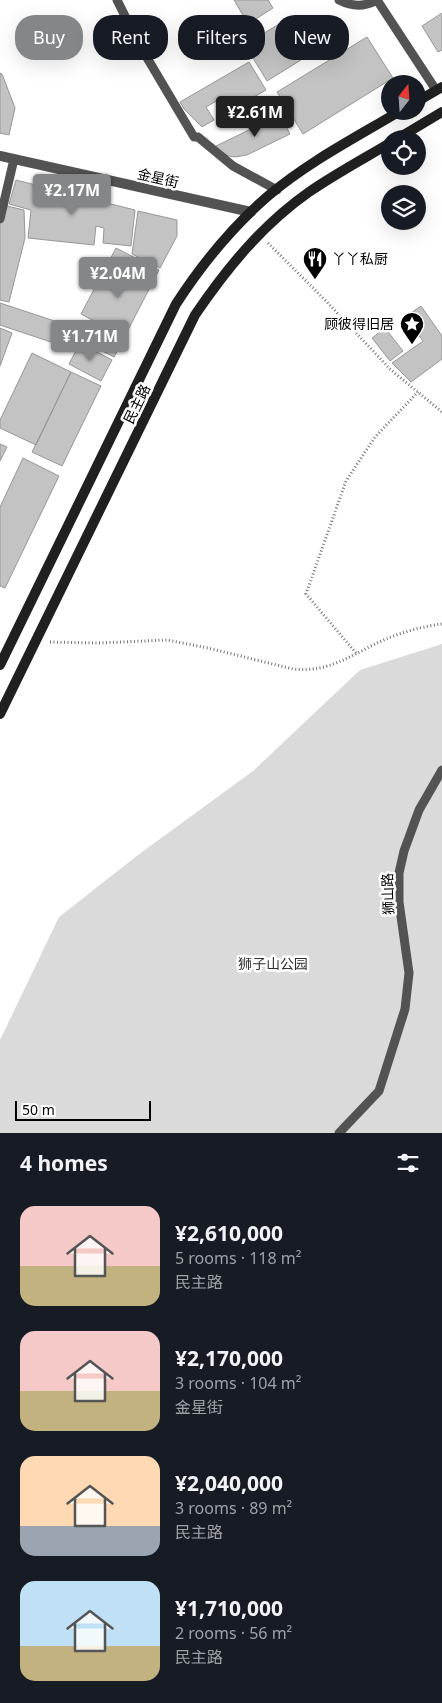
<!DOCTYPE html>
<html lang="en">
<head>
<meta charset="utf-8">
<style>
	:root { --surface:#171b24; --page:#242831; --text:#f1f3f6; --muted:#9ea1a6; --accent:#858687 }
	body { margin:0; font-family:"Noto Sans","Noto Sans SC",sans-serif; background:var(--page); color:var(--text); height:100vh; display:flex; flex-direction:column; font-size:19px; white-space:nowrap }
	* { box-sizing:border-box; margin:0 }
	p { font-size:16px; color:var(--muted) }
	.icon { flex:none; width:28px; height:28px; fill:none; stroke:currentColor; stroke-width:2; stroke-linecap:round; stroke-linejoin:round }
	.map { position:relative; height:1133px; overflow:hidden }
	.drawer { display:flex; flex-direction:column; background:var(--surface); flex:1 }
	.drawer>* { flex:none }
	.banner { position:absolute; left:15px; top:15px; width:412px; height:45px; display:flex; gap:10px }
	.needle { width:32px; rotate:17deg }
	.buttons { position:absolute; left:381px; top:75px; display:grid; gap:10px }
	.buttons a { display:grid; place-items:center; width:45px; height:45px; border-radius:50%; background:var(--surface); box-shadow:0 5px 20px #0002; font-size:25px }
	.scale { position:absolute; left:15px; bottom:12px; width:136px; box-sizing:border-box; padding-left:5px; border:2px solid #000; border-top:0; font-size:14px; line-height:18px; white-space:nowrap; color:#000; -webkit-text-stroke:4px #fff; paint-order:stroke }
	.price { position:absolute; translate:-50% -42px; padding:0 11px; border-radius:5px; background:var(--accent); color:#fff; font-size:16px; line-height:32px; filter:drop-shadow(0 1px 2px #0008) }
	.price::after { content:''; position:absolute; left:50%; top:30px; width:15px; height:11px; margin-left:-8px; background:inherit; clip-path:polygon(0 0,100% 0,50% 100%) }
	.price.selected { background:#222; color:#fff }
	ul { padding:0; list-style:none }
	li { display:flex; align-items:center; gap:15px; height:125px; padding:0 20px }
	li span { display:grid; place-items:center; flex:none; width:140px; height:100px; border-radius:15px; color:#555 }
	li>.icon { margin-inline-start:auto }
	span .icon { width:60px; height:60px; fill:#fffc; stroke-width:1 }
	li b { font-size:21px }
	h2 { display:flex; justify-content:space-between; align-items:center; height:60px; padding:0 20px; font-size:21px }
	.tag { padding:0 18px; border-radius:20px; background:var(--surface); box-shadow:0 5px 20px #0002; font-size:18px; line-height:45px }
	.tag.selected { background:var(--accent); color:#fff }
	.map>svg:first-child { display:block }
	.green { fill:#dadada }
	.building { fill:#c3c3c3; stroke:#979797 }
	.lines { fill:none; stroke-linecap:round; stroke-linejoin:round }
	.path { stroke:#757575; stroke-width:3; stroke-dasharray:1 2.5; stroke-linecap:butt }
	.lane { stroke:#535353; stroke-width:9 }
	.street { stroke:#535353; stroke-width:10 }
	.secondary { stroke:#202020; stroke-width:10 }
	.labels { text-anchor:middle; stroke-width:5; stroke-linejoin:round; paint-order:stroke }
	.street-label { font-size:14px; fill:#000; stroke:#fff }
	.poi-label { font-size:14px; fill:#000; stroke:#fff; text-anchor:start }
	.park-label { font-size:14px; fill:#313131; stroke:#fff }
</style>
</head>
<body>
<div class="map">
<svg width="442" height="1133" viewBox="0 0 442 1133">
	<rect width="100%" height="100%" fill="#fff"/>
	<path class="green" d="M442,644v489h-442v-93l59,-123 79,-62 115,-84 107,-101z"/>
	<path class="building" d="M234,0h34l5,8 -25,16z
		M442,13v37l-4,2 -16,-26z
		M279,24l22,36 -34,21 -22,-36z
		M367,37l26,41 -90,56 -26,-42z
		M249,62l17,28 -40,23 -8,-13 -12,7 8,13 -12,7 -18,-18 -4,-7z
		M0,73l2,1 13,34 -6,27 -9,-2z
		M280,115l10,19 -43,21 -12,2 -6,-1 -11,-6 -2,-4z
		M16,180l119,30 -4,36 -28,-3 1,-15 -8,-2 -2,19 -66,-7 3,-28 -22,-6z
		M3,205l21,5 1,28 -16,64 -9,-2v-81z
		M138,211l39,9v16l-17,32 -28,-14z
		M116,248l43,22 -45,87 -25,-13 11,-20 -19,-10z
		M0,303l79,26 -7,20 -72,-24z
		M421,306l21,30v23l-31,23 -19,-19 31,-22 -18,-24z
		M0,328l12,5 -12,33z
		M385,328l18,23 -13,10 -18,-23z
		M80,343l32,17 -11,21 -32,-17z
		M32,353l39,19 -35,73 -36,-17v-8z
		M71,372l30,14 -39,80 -30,-14z
		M0,444l7,3 -7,14z
		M23,458l36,18 -54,112 -5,-2v-79z"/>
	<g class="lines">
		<path class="path" d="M268,243l58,58 64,68 52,43
			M50,642l48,1 69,-3 41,8 85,21c39,4 60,-16 93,-30 17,-7 38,-13 56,-15
			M356,653l-50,-59 40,-113 29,-44 43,-45"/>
		<path class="lane" d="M117,0l23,46 54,91h4l35,29 44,24
			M339,0c14,7 25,7 38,0
			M377,0l59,90
			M0,219l14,-60
			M339,1133l40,-42 26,-82 4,-36 -10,-71v-29l5,-22 15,-41 23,-40"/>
		<path class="street" d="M0,156l251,56"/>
		<path class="secondary" d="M418,101l24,-14
			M397,139l45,-27
			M0,665l176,-361c26,-40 56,-77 92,-108 40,-34 87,-58 132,-85
			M0,714l195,-399c32,-47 67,-90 114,-123 26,-18 54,-33 81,-49"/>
	</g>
	<defs>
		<g id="restaurant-pin" transform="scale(1.25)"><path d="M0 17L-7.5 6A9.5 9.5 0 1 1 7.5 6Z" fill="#000" stroke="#fff"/><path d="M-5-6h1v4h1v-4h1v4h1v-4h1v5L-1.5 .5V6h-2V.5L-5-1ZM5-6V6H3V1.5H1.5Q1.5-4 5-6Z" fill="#fff"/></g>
		<g id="sight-pin" transform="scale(1.25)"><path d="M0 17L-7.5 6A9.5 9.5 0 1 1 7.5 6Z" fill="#000" stroke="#fff"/><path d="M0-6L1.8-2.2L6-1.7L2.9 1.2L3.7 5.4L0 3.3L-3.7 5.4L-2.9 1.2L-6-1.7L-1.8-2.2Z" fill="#fff"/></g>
	</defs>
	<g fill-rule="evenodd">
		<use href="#restaurant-pin" x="315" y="259"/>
		<use href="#sight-pin" x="412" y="324"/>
	</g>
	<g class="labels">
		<g class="street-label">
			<text transform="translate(158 178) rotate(13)" y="5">金星街</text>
			<text transform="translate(137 404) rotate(-64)" y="5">民主路</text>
			<text transform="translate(388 894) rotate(-92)" y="5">狮山路</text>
		</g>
		<g class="poi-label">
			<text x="332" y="264">丫丫私厨</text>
			<text x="394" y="329" text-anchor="end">顾彼得旧居</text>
		</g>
		<g class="park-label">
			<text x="273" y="969">狮子山公园</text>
		</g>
	</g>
</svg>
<div class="buttons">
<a><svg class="needle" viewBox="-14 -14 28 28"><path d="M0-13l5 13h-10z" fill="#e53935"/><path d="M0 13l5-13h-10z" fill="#9ea1a6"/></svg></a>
<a><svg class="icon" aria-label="locate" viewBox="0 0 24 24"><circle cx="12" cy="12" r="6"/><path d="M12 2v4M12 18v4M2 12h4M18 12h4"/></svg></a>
<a><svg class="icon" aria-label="layers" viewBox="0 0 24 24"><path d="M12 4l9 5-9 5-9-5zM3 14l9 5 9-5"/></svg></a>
</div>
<div class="scale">50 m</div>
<b class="price selected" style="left:255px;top:138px">¥2.61M</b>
<b class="price" style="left:72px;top:216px">¥2.17M</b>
<b class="price" style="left:118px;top:299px">¥2.04M</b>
<b class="price" style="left:90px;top:362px">¥1.71M</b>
<div class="banner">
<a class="tag selected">Buy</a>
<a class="tag">Rent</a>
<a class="tag">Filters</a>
<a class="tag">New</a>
</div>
</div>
<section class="drawer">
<h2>4 homes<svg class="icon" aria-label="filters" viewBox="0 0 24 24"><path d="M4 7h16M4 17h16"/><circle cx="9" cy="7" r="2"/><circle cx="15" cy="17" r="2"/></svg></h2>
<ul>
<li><span style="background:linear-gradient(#f6c9c9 60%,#c2b280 0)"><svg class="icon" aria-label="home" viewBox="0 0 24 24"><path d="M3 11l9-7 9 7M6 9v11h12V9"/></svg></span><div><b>¥2,610,000</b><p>5 rooms · 118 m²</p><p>民主路</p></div></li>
<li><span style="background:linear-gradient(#f6c9c9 60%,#c2b280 0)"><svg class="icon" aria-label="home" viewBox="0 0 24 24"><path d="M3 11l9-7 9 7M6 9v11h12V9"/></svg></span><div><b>¥2,170,000</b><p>3 rooms · 104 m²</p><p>金星街</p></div></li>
<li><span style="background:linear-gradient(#ffd9b3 70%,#9aa5b1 0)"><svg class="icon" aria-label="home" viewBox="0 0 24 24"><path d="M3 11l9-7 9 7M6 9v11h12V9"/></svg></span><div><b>¥2,040,000</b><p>3 rooms · 89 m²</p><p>民主路</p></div></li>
<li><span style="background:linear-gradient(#bfe0f5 65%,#c2b280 0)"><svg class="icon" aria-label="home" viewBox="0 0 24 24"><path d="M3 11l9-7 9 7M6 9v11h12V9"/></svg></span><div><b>¥1,710,000</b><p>2 rooms · 56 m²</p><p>民主路</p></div></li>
</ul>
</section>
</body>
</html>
